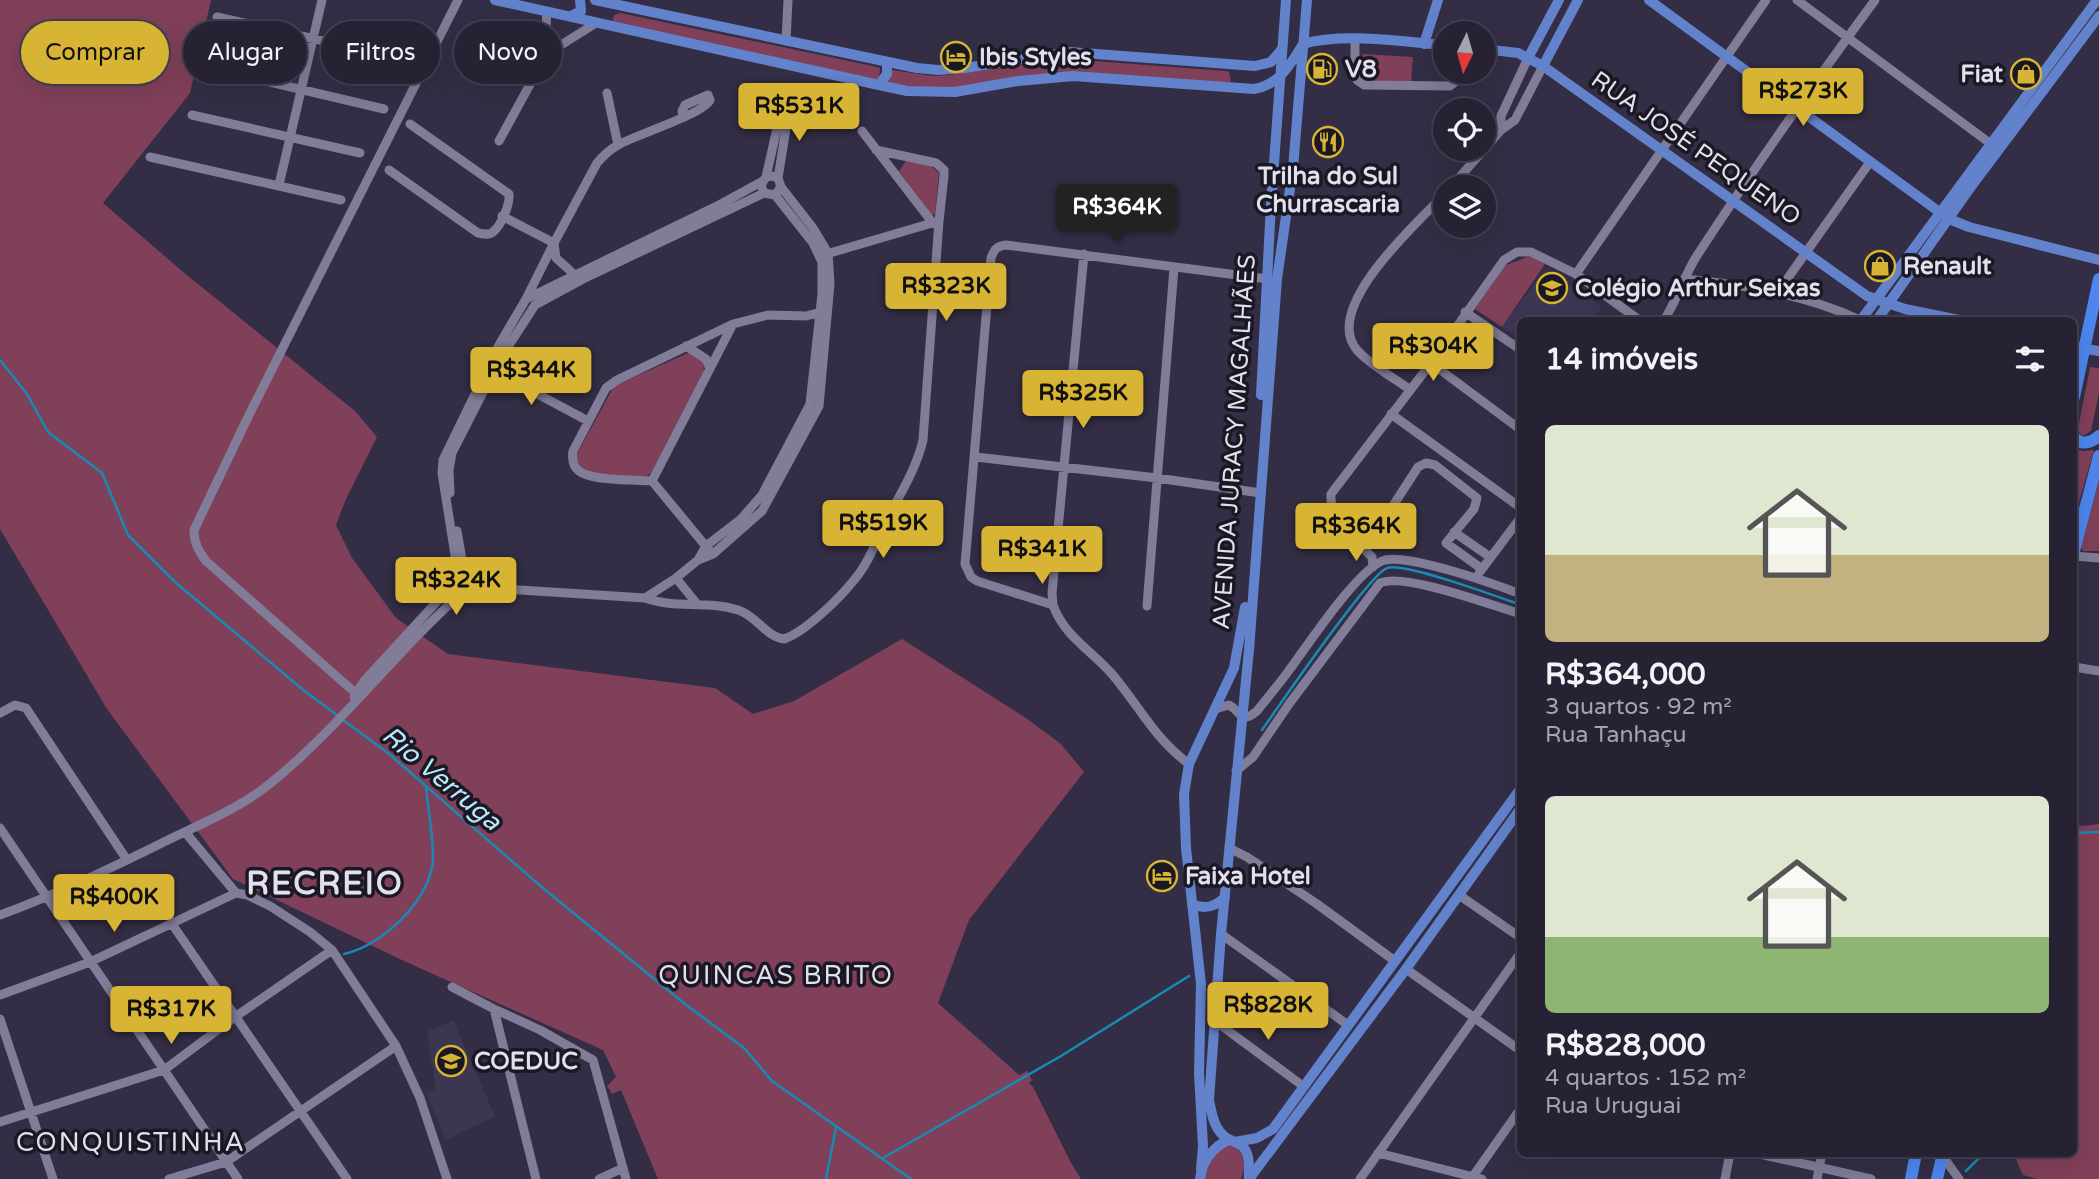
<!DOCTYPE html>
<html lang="pt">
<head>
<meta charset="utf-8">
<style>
	:root { --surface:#262234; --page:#322f40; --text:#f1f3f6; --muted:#a4a4ac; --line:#423f4f; --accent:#d8b434 }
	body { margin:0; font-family:"Varela Round",sans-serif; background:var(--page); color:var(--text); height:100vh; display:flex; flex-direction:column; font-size:26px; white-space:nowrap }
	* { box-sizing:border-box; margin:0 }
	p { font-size:23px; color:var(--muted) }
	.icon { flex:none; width:38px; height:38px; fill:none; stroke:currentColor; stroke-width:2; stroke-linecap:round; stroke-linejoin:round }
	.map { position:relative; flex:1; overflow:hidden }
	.side { position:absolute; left:1517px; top:317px; width:560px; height:840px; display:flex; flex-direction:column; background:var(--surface); border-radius:10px; box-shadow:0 7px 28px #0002,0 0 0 2px var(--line) }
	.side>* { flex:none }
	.hud { position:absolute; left:21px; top:21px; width:665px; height:63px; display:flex; gap:14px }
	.needle { width:46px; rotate:185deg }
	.controls { position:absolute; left:1433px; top:21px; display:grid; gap:14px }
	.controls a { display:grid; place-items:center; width:63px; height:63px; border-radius:50%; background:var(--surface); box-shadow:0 7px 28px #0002,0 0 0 2px var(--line); font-size:35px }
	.price { position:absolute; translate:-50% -60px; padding:0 16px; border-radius:7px; background:var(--accent); color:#111; font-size:23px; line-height:46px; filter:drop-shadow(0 2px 4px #0008) }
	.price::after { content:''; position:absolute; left:50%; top:42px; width:21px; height:16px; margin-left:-10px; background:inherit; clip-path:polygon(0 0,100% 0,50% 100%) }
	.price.active { background:#222; color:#fff }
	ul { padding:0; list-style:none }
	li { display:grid; align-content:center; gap:14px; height:371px; padding:0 28px }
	li span { display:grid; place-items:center; height:217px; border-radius:10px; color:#555 }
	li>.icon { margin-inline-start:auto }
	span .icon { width:126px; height:126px; fill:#fffc; stroke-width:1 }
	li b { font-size:30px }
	h2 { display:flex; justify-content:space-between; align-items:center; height:84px; padding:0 28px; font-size:30px }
	.chip { padding:0 24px; border-radius:32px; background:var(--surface); box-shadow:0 7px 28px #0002,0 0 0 2px var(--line); font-size:24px; line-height:63px }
	.chip.active { background:var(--accent); color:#111 }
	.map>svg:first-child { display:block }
	.built { fill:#3c3653 }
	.green { fill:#804059 }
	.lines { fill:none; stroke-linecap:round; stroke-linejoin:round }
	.stream { stroke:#188ab4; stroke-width:2.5 }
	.minor { stroke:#817c97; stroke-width:9 }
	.major { stroke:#6282cb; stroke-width:10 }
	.highway { stroke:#4d86ee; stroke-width:12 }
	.labels { text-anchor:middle; stroke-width:7; stroke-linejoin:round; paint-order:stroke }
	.poi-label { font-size:24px; font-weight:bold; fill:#e2e0ef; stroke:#1a1822; text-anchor:start }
	.street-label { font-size:24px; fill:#e2e0ef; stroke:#1a1822 }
	.water-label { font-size:26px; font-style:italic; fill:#b9e7fe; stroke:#1a1822 }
	.neighbourhood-label { font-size:26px; letter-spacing:2px; fill:#e2e0ef; stroke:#1a1822 }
	.district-label { font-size:32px; font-weight:bold; letter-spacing:2px; fill:#e2e0ef; stroke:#1a1822 }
</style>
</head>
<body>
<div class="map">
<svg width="2099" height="1179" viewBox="0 0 2099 1179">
	<rect width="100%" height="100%" fill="#332e45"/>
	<path class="built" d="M1546,269l56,38 -9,13h-72v20l-19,-13z
		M453,1020l42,96 -49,24 -20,-47 10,-4 -9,-57z"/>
	<path class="green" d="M0,0h211l-21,93 -87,110 79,68 173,140 22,26 -31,62 -10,26 16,33 44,60 52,36 267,34 38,26 41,-13 108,-62 124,79 35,26 23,28 -115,148 -31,83 81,72 8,-4 5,9 -3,3 4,4 37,74 11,18h-423l-37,-89 -9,4 -5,-8 9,-9 -13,-27 -199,-89 -171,-82 -126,-170 -107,-180z
		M620,13l253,53 7,2 -1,11 -6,3 -260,-61 1,-6z
		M1363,54l50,3 -2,26 -50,-3z
		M1067,59l158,12 4,1 2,9 -3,2 -109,-5 -172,12 -60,-5 5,-15 40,6 17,-1z
		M906,161l26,6 7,6 -4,41 -3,1 -33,-44z
		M1527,257h6l12,7 -43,63 -27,-18 31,-44z
		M688,353h6l9,9 1,9 -53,102 -7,5 -59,-6 -9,-10 1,-8 37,-68z
		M2090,367l9,1v25l-8,38 -6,4h-4l-3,-6z
		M2074,448l9,3 11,-1 -20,69z
		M2099,480v71h-16l-2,-4z
		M2074,824l8,2 17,-2v355h-61l-15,-4 -10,-22h61z
		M1230,1145c16,5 15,20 11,34h-37l6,-16 12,-17z"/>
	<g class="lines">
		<path class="stream" d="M0,360l27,34 21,38 54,41 26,62 47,47 127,107 36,27
			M343,720l45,33 156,136 141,115 59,44 28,33 139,98
			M1262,730c16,-23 108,-156 125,-162 18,-6 111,29 134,37
			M2074,833l25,-1
			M344,954c38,-8 89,-56 89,-97 0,-23 -5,-47 -7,-70
			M883,1158l178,-102 128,-80
			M1966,1171l18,-18
			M826,1179l10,-52"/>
		<path class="minor" d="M1797,0l194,144
			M217,17l192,43
			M1355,40v35l2,5 7,5 86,1 4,-3 5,-11
			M786,41l2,-41
			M542,57l54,-34
			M205,67l179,42
			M607,93l11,52
			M192,115l168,38
			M1501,130v-14l27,-58
			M862,131l70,91
			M499,141l40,-73 6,-25 2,-32
			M150,157l191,43
			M389,170l89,63c5,1 12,3 16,-2 8,-7 16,-27 15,-37l-99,-70
			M766,177l17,-75 4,-1 3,3 -12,74
			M279,185l43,-185
			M1451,187l50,-57 14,-10 28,-54
			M502,216l52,27 -28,56
			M823,255l116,-34
			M1576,274l190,-274
			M576,276l-20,-18 -2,-15 43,-80c6,-7 12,-13 21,-18 17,-10 86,-31 92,-45l-2,-5 -23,10 -3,6 1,6
			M1684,279c61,6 120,15 176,41
			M1778,292l92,-130
			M1465,312l56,38
			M1664,320c14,-21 20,-45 34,-66 56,-86 116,-171 177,-254
			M686,346l20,13 4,10
			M1431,363l90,67
			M489,368l99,53
			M1409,389c-15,-11 -40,-25 -52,-39 -36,-42 61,-128 89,-157
			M1391,414l130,94
			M976,457l181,21 104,15
			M652,481c-16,-1 -61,0 -73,-10 -7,-5 -7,-13 -6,-20l33,-63 11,-8 116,-56 35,-9 38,1 19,-5
			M652,481l81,-157
			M652,481l57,69
			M450,493l-1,-23 3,-17 48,-94 35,-54 48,-26 181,-86
			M1349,521l18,11 6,1 5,-4 40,-62 8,-4 9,2 42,33 -3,11 -28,34 36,26
			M457,531l7,40
			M1454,532l36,25
			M2074,556l25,2
			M698,560l8,-14 35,-27 21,-24 48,-91 12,-110v-32l-9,-19 -38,-48
			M1373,567l-1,-10c-18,-18 -43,-35 -41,-63l100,-131 73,-103 13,-8h14l45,22 63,46
			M454 581a10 10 0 1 1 20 0a10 10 0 1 1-20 0Z
			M1479,573l42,-56
			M455,576v-21l-13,-82 1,-13 56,-115 27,-46 195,-95 42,-23
			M676,578l21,26
			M472,587l173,11 31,-20 22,-18 15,-6 49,-43 57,-105 11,-123 -2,-30 -15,-25 -32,-41 -3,-9 -6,-2 -6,1 -5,8 3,8 11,2 6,-8
			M645,598c30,11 62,2 93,12 19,6 28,27 46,29 21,-7 56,-41 70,-59 14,-16 22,-38 31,-57 14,-27 31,-53 38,-83l16,-219 5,-45v-6l-8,-7 -60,-13
			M1053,605l-1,-12 32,-339
			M1147,606l27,-338
			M2074,667l25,4
			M354,697l10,-16 90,-98
			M360,697l-154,-136c-8,-11 -12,-18 -12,-31l55,-115 209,-415
			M1215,709l14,-4c13,7 11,20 28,6 11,-14 23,-28 33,-42 18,-24 69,-102 95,-109 25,-6 109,24 136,34
			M0,713l15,-8 11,3 101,152
			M1189,764c-36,-27 -49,-57 -77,-90 -21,-24 -48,-38 -59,-69l-76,-24 -6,-4 -6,-13 26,-306c3,-8 5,-12 15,-13l262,34
			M1236,771l17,-14 36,-53 91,-121c24,-11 113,23 141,31
			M0,828l238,351
			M185,832l51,61 11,2 23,11 40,26 22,18 64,96 24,52 27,81
			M1229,848l18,9 70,47 78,57
			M1459,895l62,43
			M0,915c58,-21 114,-48 170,-76 35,-17 72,-32 102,-57 70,-57 124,-131 192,-191
			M172,924l175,255
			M1221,934l127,91
			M1406,969l115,82
			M452,987l42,22 46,21 53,30 33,119
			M0,995l90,-33 146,-69
			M494,1009l42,170
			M0,1019l53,160
			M1215,1021l88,65
			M0,1122l164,-52 71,-53 97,-67
			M1378,1153l104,26
			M1755,1153l116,26
			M1942,1155l17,24
			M169,1179l57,-17 170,-116
			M599,1179l24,-11
			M1360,1179l161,-227
			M1471,1179l50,-71
			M1725,1179l5,-26
			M1817,1179l5,-26"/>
		<path class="major" d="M495,0l384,85 28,6 48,1 63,-11 55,-5 181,13c25,-4 37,-25 49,-45 41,-12 100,-2 143,1
			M595,0l322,68 21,2 27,-2 105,-16 185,14 16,-4 11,-13
			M1649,0l300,219 20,8 130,33
			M571,16l10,-5 -1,-11
			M1424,44l14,-44
			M1484,49l34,4 25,13 324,230 38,13 54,11
			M1528,58l31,-58
			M1543,66l35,-66
			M879,85l8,-11v-11
			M1861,320l236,-320
			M1877,320l93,-132 129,-172
			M2074,347l25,4
			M1261,395l10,-191 15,-204
			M1192,904c13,6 23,3 33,-7
			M1235,1142l22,-4 16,-9 248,-341
			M1201,1169l2,-23 -4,-72 2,-90 -15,-136 -2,-54 5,-30 45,-96 11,-61
			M1200,1179c2,-17 13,-33 29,-39
			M1249,1179c-1,-11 2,-24 -6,-32 -4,-4 -10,-6 -15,-8 -14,-9 -16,-24 -19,-39l12,-166 28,-284 28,-371 16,-111 14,-168
			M1249,1179l157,-210 115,-161"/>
		<path class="highway" d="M2074,397l25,-118
			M2074,437c7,9 17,6 25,-1
			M2074,551l25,-95
			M1911,1179l5,-26
			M1937,1179l6,-26"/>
	</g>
	<defs>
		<g id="hotel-ring" transform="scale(1.575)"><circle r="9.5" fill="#1a1822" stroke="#d8b434" stroke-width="1.5"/><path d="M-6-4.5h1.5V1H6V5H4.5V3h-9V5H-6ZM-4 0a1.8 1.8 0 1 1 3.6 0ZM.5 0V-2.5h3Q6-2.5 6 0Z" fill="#d8b434"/></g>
		<g id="fuel-ring" transform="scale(1.575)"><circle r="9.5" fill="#1a1822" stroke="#d8b434" stroke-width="1.5"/><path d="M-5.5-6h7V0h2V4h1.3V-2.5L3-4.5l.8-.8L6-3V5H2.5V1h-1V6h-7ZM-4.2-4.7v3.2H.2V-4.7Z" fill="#d8b434"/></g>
		<g id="shop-ring" transform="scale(1.575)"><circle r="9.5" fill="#1a1822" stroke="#d8b434" stroke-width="1.5"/><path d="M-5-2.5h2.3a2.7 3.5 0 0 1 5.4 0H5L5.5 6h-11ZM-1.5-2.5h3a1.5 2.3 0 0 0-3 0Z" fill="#d8b434"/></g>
		<g id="restaurant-ring" transform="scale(1.575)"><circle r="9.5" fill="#1a1822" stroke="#d8b434" stroke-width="1.5"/><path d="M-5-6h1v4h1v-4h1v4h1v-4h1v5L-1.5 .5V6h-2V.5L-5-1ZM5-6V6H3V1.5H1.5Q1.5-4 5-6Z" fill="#d8b434"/></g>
		<g id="school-ring" transform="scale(1.575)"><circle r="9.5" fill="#1a1822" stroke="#d8b434" stroke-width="1.5"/><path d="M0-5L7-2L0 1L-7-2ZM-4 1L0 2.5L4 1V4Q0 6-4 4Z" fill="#d8b434"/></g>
	</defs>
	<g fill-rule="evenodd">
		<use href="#hotel-ring" x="956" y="57"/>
		<use href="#fuel-ring" x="1322" y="69"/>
		<use href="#shop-ring" x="2026" y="74"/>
		<use href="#restaurant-ring" x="1328" y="142"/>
		<use href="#shop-ring" x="1880" y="266"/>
		<use href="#school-ring" x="1552" y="288"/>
		<use href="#hotel-ring" x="1162" y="876"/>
		<use href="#school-ring" x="451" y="1061"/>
	</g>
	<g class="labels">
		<g class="poi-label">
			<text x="979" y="65">Ibis Styles</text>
			<text x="1345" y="77">V8</text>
			<text x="2003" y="82" text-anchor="end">Fiat</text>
			<text x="1328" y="184" text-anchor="middle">Trilha do Sul<tspan x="1328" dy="28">Churrascaria</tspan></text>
			<text x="1903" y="274">Renault</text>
			<text x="1575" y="296">Colégio Arthur Seixas</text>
			<text x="1185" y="884">Faixa Hotel</text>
			<text x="474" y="1069">COEDUC</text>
		</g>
		<g class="street-label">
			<text transform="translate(1696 148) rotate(35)" y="8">RUA JOSÉ PEQUENO</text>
			<text transform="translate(1234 442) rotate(-86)" y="8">AVENIDA JURACY MAGALHÃES</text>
		</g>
		<g class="water-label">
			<text transform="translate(442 778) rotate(40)" y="9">Rio Verruga</text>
		</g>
		<g class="neighbourhood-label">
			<text x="776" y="984">QUINCAS BRITO</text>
			<text x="131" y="1151">CONQUISTINHA</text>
		</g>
		<g class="district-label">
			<text x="325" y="894">RECREIO</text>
		</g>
	</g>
</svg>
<div class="controls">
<a><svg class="needle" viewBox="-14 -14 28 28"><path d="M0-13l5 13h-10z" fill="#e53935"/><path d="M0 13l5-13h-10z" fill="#a4a4ac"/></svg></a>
<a><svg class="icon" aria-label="locate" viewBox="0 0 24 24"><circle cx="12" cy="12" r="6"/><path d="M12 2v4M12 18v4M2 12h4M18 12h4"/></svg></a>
<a><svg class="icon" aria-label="layers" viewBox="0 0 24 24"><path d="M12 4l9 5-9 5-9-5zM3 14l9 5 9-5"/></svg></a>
</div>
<b class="price" style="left:1803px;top:128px">R$273K</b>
<b class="price" style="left:799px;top:143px">R$531K</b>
<b class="price active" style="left:1117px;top:244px">R$364K</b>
<b class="price" style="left:946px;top:323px">R$323K</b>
<b class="price" style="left:1433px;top:383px">R$304K</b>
<b class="price" style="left:531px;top:407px">R$344K</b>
<b class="price" style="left:1083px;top:430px">R$325K</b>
<b class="price" style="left:883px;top:560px">R$519K</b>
<b class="price" style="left:1356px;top:563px">R$364K</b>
<b class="price" style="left:1042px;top:586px">R$341K</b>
<b class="price" style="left:456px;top:617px">R$324K</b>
<b class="price" style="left:114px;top:934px">R$400K</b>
<b class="price" style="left:1268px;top:1042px">R$828K</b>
<b class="price" style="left:171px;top:1046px">R$317K</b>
<div class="hud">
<a class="chip active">Comprar</a>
<a class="chip">Alugar</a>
<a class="chip">Filtros</a>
<a class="chip">Novo</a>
</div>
<section class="side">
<h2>14 imóveis<svg class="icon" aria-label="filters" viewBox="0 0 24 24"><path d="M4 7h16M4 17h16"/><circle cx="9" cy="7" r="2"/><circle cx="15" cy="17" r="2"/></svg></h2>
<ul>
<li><span style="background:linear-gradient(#dfe7d0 60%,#c2b280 0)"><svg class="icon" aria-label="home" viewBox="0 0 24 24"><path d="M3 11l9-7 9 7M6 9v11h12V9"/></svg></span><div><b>R$364,000</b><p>3 quartos · 92 m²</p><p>Rua Tanhaçu</p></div></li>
<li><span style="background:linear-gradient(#dfe7d0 65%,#8fb573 0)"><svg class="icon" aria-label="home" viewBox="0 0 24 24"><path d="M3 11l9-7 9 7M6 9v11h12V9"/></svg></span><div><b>R$828,000</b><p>4 quartos · 152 m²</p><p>Rua Uruguai</p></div></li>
</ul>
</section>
</div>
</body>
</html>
